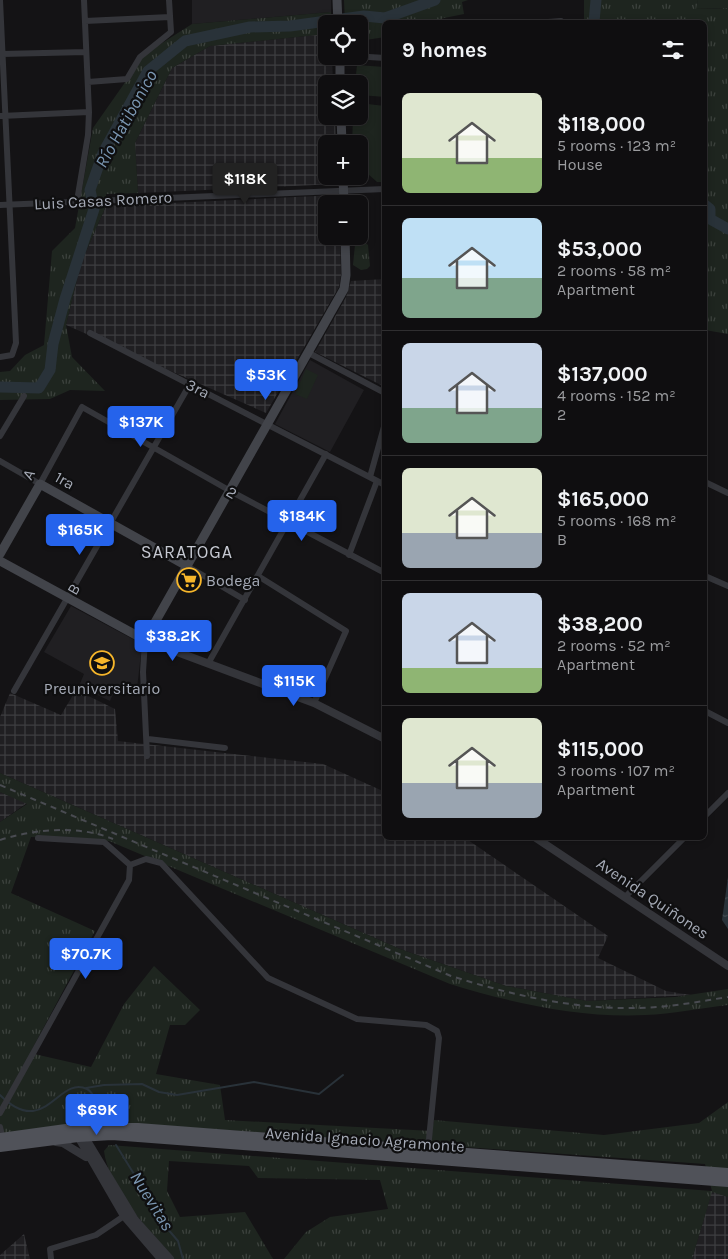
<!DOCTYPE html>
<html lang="en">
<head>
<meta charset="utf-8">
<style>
	:root { --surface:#0f0e10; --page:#181719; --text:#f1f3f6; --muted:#9b9c9f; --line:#2f2e30; --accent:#2563eb }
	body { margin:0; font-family:Karla,sans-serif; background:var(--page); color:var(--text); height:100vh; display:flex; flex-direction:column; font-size:19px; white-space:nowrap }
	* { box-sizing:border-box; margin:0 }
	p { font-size:16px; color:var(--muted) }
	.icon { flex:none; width:28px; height:28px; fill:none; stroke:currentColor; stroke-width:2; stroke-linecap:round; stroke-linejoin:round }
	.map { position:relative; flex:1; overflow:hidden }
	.drawer { position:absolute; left:382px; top:20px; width:325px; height:820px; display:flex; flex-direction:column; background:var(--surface); border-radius:8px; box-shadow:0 2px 8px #0003,0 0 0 1px var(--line) }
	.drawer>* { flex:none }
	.fabs { position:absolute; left:318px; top:15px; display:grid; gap:10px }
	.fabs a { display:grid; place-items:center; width:50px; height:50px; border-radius:8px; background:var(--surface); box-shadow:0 2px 8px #0003,0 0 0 1px var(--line); font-size:25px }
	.price { position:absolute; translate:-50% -42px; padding:0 11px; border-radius:5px; background:var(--accent); color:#fff; font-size:16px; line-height:32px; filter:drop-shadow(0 1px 2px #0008) }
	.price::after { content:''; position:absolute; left:50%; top:30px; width:15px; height:11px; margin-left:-8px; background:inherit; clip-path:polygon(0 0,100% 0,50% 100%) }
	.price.on { background:#222; color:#fff }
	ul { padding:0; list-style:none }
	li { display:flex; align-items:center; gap:15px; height:125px; padding:0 20px }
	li+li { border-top:1px solid var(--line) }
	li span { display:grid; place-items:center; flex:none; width:140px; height:100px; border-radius:8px; color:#555 }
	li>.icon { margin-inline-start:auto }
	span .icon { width:60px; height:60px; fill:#fffc; stroke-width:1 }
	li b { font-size:21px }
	h2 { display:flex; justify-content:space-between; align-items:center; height:60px; padding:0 20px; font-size:21px }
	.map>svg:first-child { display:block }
	.built { fill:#201f22 }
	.industrial { fill:url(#industrial-grid) }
	.grass { fill:url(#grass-tufts) }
	.garden { fill:#1e251f }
	.water { fill:url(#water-ripples) }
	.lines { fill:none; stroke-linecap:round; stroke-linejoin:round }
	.stream { stroke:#293239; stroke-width:2 }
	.river { stroke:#293239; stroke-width:11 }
	.minor { stroke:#34353a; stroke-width:6 }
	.tertiary { stroke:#34353a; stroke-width:8 }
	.secondary { stroke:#42444a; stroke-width:9 }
	.primary { stroke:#505259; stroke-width:10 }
	.rail { stroke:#494b51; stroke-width:2; stroke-dasharray:6 5; stroke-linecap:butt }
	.labels { text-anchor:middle; stroke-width:4.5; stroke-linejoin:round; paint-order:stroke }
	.street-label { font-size:16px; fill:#a5aab6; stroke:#0f0f10 }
	.poi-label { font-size:16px; fill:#a5aab6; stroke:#0f0f10; text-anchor:start }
	.water-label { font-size:18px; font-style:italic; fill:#7b97b2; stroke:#0f0f10 }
	.neighbourhood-label { font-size:18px; letter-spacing:1px; fill:#c6c9d2; stroke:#0f0f10 }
</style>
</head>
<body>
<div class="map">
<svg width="728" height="1259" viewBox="0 0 728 1259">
	<defs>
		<pattern id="industrial-grid" width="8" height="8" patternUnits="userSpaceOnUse" patternTransform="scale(1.25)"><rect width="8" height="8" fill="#201f22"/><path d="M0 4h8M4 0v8" fill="none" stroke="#3d3d40"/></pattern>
		<pattern id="grass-tufts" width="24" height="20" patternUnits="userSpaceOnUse" patternTransform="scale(1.25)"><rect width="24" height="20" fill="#1e251f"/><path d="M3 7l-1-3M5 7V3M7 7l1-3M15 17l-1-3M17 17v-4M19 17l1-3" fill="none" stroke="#3c423d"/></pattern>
		<pattern id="water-ripples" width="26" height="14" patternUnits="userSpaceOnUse" patternTransform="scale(1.25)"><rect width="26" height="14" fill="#293239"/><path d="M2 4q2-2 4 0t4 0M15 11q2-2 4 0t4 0" fill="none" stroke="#454d53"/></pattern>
	</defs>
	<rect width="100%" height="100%" fill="#141315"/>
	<path class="built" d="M192,0h139v12l-139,12z
		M310,360l54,30 -34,62 -55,-28z
		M71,606l71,38 -5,45 -20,-4 -7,16 -31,-15 5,-12 -40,-22z"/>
	<path class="industrial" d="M326,34v22h6l1,28h-7v32h9l1,28h-10v32h11v8l-199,9 -3,-50 37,-75 38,-22z
		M338,195l1,9h-13v32h14l1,39 -2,12 -73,126 -200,-88 15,-62 25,-57z
		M385,279v108l-70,-35 31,-55 5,-16z
		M76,690l39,19 3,32 205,23 62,28v46h80l143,98 -10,22 68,33 25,4 -104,6 -81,-15 -106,-37 -400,-176v-56l10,-24 51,22z
		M0,792l27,11 -27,19z
		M712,1191l16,6v62h-36z
		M24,1234l6,25h-30v-4z"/>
	<path class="grass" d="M344,0h124l-6,2 2,12 -20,4 -11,4h-48v15l-26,4v-17h-14z
		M584,0h114l-1,9 31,-1v326l-23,-4 2,-15 -2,-1v-292h-121z
		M331,12v12h-5v10l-116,12 -38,22 -37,75 3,50 -32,1v12l-25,57 -15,62 6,32 33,34 -35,-1 -20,9 -50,1v-28l10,-1 15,-16 19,-10 8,-94 23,-23 18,-100 52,-74 47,-30z
		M363,241l5,4 2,21 -3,3 -6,1 -8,-5 2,-20z
		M0,773l400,176 106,37 81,15 88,-4 53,-8v16c-27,3 -56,9 -83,10 -66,3 -133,-12 -195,-31l-341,-143 -78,-4 -20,56 84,38 -65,122 61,14 33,-63 30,-38 46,44 -15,15h-15l-14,49 64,11 5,35 207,11 2,-11 170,15 95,-12 29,-21v95l-16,-5 -20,67h-408l22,-27 24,-15 58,-8 -8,-29 -122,-2 -9,-12 -80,-5 -2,30 13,26 65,-5 28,47h-99c-24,-27 -66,-72 -70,-108l5,-6 603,46 -7,-27 -606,-43 -99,14v-313l27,-18 -27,-12z"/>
	<path class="garden" d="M698,0h30v8l-32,1z
		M357,65l28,2v30l-26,-2v-11h-4z
		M359,103l26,3v76h-8l-18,-16v-22h-7l1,-28h6z
		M306,369l12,6 -11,24 -12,-5z"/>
	<path class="water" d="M728,877v52l-6,-9z"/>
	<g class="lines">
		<path class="stream" d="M86,1088l18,-3 38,-1 17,8 18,3 77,-13 65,12 24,-19
			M0,1095c45,45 58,-20 87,-6 8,4 14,22 18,30
			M116,1145l18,29 14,15 12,31 18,21 5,18"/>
		<path class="river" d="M594,22l2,-22
			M705,205l5,4v10l18,10
			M0,387l39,1 11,-18 3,-26 12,-45 29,-90 -4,-19 13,-37 45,-82 37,-30 65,-14 40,-1 74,-10 21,2 50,-18"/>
		<path class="minor" d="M85,21l85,-4
			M548,22l13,-1
			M2,54l84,-2
			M353,56l32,2
			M88,82l39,-3 13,-22 31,-25 -2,-32
			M1,116l88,-4
			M77,201l11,-66 1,-23 -5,-112
			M0,205l385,-16
			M90,333l295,152
			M307,352l78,41
			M0,357l12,-2 4,-12 -16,-343
			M0,436l24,-40
			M0,461l40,23 42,-77 152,86 151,80
			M370,477l15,-54
			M705,482l23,11
			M349,555l28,-74
			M187,566l58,34
			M258,576l88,55 -32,72
			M705,576l23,10
			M145,640l-2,32 4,84
			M209,662l117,-208
			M14,691l176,-307
			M705,711l23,12
			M148,739l77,9
			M705,816l23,-23
			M38,838l66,4 26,23
			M625,897l59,-59
			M0,1113l129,-233 1,-15 16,-6 15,4 107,115 89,41 69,6 11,6 2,7 -11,111
			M0,1127l3,14
			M51,1259l-1,-10 46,-14 28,-19"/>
		<path class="tertiary" d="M145,640l169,63 71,36
			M536,838l192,128
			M76,1133l48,83 37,43
			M83,1134l52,86 35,39
			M56,1142l7,1 23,14"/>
		<path class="secondary" d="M337,0l1,24
			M340,56v28
			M341,116l1,28
			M343,176l1,28
			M0,554l40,-70 147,82
			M0,561l145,79 199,-351 2,-14 -1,-39"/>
		<path class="primary" d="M0,1138l73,-10h65l590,45
			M0,1147l78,-10 34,-2 616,47"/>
		<path class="rail" d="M0,785l451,191c70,22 143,38 217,30 20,-2 40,-6 60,-9
			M0,840c34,-11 79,-15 113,-1"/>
	</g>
	<defs>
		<g id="supermarket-ring" transform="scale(1.25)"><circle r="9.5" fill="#0f0f10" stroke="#f6b62b" stroke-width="1.5"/><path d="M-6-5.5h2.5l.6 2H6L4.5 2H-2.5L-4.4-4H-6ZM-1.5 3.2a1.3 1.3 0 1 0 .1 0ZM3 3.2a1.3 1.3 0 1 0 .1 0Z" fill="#f6b62b"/></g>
		<g id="school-ring" transform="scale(1.25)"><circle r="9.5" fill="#0f0f10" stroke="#f6b62b" stroke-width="1.5"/><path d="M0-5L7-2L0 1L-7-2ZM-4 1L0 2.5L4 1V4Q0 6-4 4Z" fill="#f6b62b"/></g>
	</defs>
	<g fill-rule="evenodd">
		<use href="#supermarket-ring" x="189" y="580"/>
		<use href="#school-ring" x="102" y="663"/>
	</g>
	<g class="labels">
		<g class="street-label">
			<text transform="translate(103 200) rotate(-3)" y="6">Luis Casas Romero</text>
			<text transform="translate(198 388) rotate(27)" y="6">3ra</text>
			<text transform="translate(28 474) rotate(-61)" y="6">A</text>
			<text transform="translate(65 480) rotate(29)" y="6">1ra</text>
			<text transform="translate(232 492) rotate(29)" y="6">2</text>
			<text transform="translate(73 589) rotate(-60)" y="6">B</text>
			<text transform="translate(653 898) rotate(34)" y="6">Avenida Quiñones</text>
			<text transform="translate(365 1139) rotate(4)" y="6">Avenida Ignacio Agramonte</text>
		</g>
		<g class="poi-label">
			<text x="206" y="586">Bodega</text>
			<text x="102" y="694" text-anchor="middle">Preuniversitario</text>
		</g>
		<g class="water-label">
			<text transform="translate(126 119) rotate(-61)" y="6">Río Hatibonico</text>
			<text transform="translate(152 1201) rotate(58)" y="6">Nuevitas</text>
		</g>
		<g class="neighbourhood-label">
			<text x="187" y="558">SARATOGA</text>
		</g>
	</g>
</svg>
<div class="fabs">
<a><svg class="icon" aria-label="locate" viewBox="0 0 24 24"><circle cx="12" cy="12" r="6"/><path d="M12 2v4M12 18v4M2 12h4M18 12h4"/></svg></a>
<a><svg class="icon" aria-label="layers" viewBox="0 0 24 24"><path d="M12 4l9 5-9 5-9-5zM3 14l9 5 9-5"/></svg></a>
<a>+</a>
<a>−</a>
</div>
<b class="price on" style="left:245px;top:205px">$118K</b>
<b class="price" style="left:266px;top:401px">$53K</b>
<b class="price" style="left:141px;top:448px">$137K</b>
<b class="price" style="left:302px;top:542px">$184K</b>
<b class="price" style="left:80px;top:556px">$165K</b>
<b class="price" style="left:173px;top:662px">$38.2K</b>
<b class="price" style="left:294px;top:707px">$115K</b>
<b class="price" style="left:86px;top:980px">$70.7K</b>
<b class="price" style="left:97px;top:1136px">$69K</b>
<section class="drawer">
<h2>9 homes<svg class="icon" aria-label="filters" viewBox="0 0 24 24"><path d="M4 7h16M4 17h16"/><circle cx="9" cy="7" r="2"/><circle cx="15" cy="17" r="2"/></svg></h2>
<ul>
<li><span style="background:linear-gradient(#dfe7d0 65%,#8fb573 0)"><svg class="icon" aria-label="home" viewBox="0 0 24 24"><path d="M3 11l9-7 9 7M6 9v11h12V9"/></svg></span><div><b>$118,000</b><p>5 rooms · 123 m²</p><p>House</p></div></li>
<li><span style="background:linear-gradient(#bfe0f5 60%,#7fa58c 0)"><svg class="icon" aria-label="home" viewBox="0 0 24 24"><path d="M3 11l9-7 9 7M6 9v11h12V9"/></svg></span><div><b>$53,000</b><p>2 rooms · 58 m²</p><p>Apartment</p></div></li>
<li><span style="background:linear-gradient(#c9d6e8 65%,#7fa58c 0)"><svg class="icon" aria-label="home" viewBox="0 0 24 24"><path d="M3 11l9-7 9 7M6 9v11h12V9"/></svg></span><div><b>$137,000</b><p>4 rooms · 152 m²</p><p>2</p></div></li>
<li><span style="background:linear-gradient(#dfe7d0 65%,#9aa5b1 0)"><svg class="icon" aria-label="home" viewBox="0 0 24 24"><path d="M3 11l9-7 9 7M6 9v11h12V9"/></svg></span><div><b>$165,000</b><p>5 rooms · 168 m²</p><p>B</p></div></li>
<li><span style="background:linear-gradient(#c9d6e8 75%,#8fb573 0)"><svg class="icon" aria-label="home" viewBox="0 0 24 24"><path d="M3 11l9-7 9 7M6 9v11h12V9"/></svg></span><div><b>$38,200</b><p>2 rooms · 52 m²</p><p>Apartment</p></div></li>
<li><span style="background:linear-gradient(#dfe7d0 65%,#9aa5b1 0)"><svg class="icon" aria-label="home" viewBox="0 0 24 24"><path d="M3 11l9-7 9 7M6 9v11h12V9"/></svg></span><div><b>$115,000</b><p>3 rooms · 107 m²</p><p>Apartment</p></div></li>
</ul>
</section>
</div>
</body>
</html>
